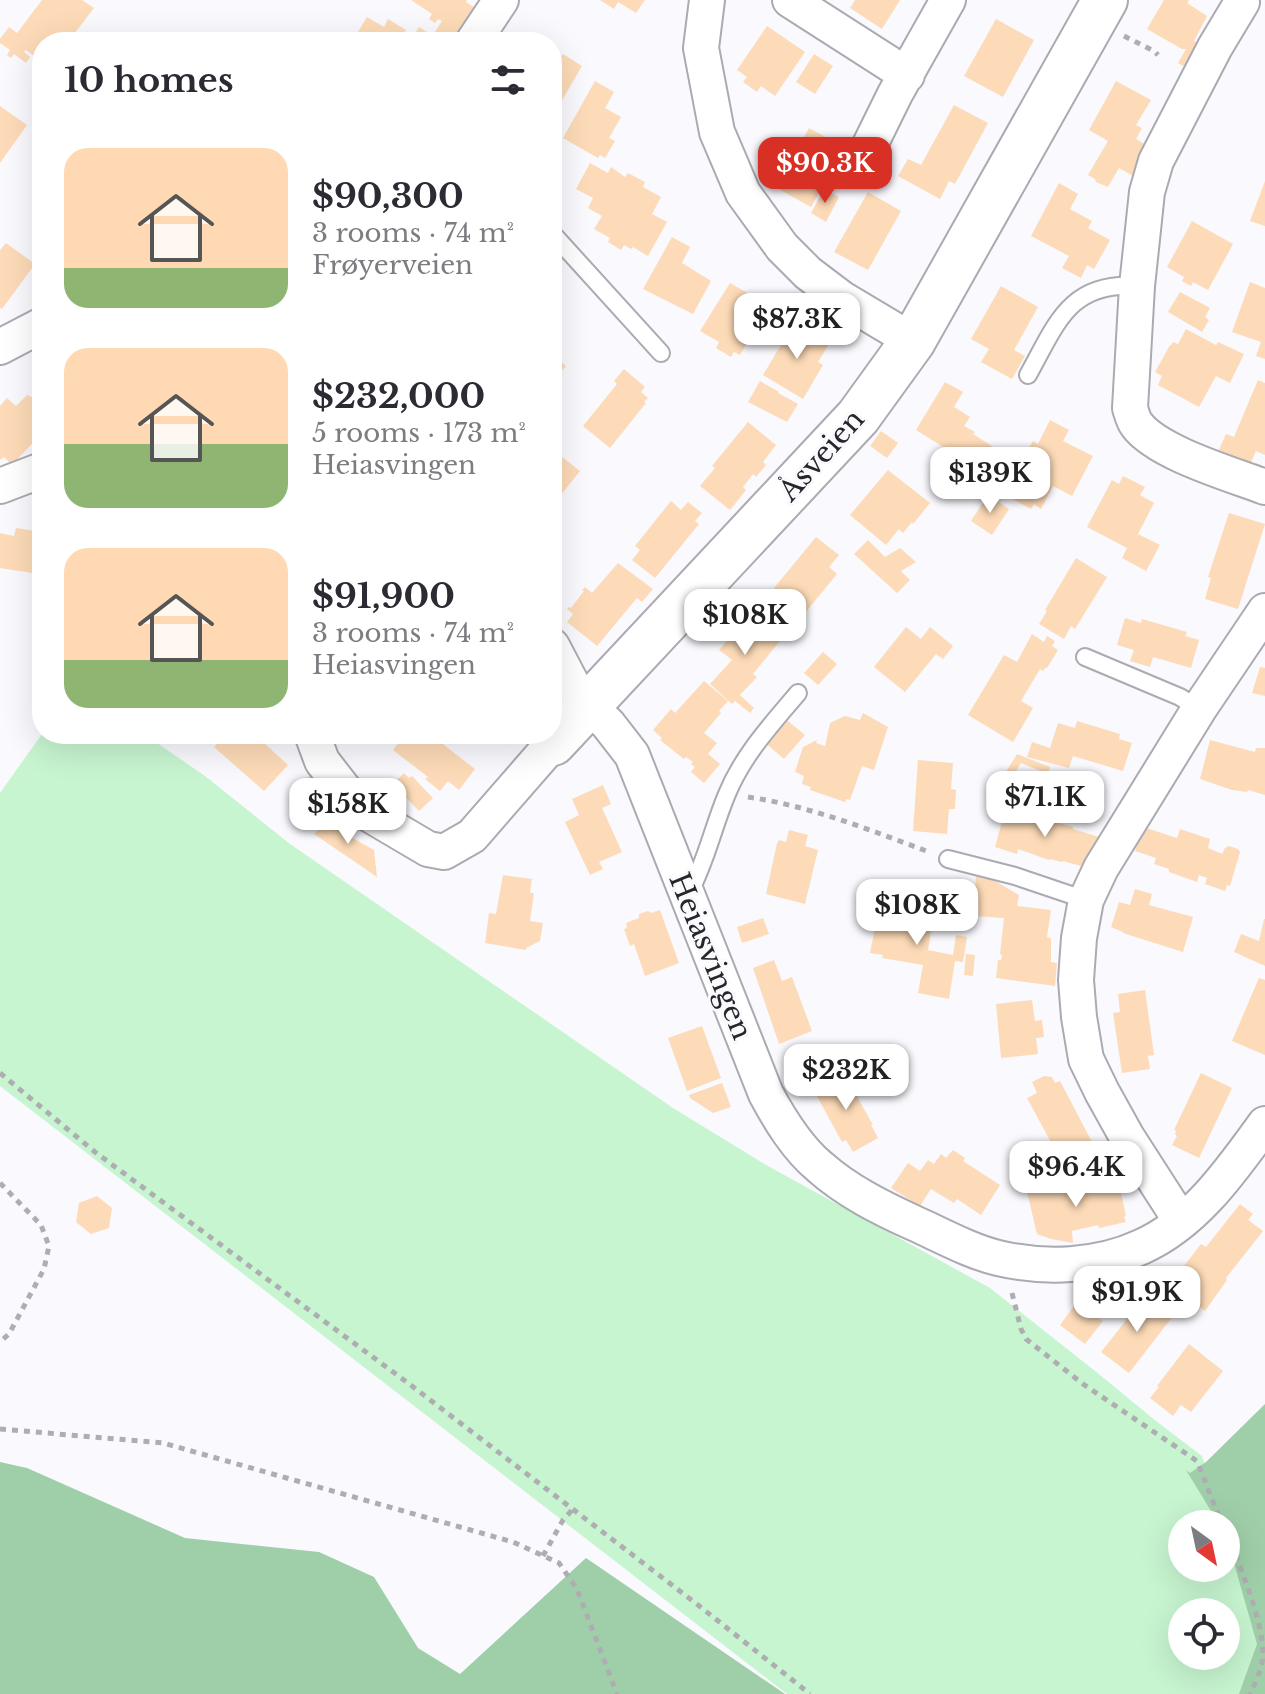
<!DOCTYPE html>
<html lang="en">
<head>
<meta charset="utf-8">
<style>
	:root { --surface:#fff; --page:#f2f2f3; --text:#2b2b33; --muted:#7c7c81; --accent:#d93025 }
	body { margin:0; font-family:"Libre Baskerville",serif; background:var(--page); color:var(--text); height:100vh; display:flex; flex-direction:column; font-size:30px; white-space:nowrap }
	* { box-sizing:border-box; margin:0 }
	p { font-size:26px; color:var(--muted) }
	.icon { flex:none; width:44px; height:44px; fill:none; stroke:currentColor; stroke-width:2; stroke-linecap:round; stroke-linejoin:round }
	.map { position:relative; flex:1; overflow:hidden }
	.details { position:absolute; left:32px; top:32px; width:530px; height:712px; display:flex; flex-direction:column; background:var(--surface); border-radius:32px; box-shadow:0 8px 32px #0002 }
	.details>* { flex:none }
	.needle { width:52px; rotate:147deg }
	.controls { position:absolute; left:1168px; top:1510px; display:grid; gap:16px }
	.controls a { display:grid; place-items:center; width:72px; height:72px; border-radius:50%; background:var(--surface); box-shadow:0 8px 32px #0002; font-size:40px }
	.price { position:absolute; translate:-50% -68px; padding:0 18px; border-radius:16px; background:#fff; color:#222; font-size:26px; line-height:52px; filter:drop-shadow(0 2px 4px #0008) }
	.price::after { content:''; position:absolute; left:50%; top:48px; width:24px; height:18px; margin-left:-12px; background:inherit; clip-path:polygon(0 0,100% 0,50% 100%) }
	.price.active { background:var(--accent); color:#fff }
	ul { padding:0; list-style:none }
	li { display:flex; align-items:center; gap:24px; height:200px; padding:0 32px }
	li span { display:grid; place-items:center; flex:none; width:224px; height:160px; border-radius:24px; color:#555 }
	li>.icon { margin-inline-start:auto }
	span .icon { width:96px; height:96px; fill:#fffc; stroke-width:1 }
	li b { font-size:34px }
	h2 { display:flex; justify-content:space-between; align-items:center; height:96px; padding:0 32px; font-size:34px }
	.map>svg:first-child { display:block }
	.green { fill:#c7f5d0; fill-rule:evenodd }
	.forest { fill:#9fcfa8 }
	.building { fill:#fddbb8 }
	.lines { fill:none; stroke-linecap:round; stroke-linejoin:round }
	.lane-casing { stroke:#aaaab2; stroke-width:20 }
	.street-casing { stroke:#aaaab2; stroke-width:38 }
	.secondary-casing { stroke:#aaaab2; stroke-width:48 }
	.path { stroke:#adadb2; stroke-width:5; stroke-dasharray:6 6; stroke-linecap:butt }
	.lane { stroke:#fff; stroke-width:16 }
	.street { stroke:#fff; stroke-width:34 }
	.secondary { stroke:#fff; stroke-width:44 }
	.labels { text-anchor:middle; stroke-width:6; stroke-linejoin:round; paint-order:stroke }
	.street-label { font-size:28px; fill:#262629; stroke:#f9f9fe }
</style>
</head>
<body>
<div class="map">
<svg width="1265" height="1694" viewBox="0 0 1265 1694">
	<rect width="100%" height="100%" fill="#f9f9fe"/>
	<path class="green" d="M42,734h102l61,42 85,68 383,264 93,57 224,123 110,87 56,46 46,35 63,174 -13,64h-465l-787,-608v-293zM1182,1524h44v44h-44zM1182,1612h44v44h-44z"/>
	<path class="forest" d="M1265,1404v290h-26l18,-50 -31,-109v-11h-7l-33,-54 4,3 16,-11z
		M0,1462l27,6 158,70 134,14 55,25 44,71 42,26 126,-116 199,136h-785z"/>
	<path class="building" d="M42,0h40l12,8 -26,34h-26v20l-16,-12 -2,2 6,5 -4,6 -12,-9 -3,4 -4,-3 3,-5 -10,-7v-4l9,-12 8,6z
		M411,0h56l-1,2 11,7 -21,33h-5l-16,-10 7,-11 -4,-2 -3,4 -6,-4 3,-5z
		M600,0h45l-9,13 -18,-11 -4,7z
		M855,0h45l-18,29 -32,-21z
		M1164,0h25l-2,3 20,13 -13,25 13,6 -14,24 -15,-8 8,-14h-4l-35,-20z
		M367,17l17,10 4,-8 18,11 -7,12h-47z
		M996,19l38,21 -31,57 -39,-21z
		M767,26l38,26 -30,44 -14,-10 -4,6 -14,-10 4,-5 -10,-7z
		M419,27l24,15h-33z
		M563,54l19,12 -21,36 -9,-6v-25z
		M814,54l19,12 -18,28 -19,-12z
		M595,81l19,11 -9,16 16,9 -12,21 6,3 -10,17 -5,-3 -2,3 -35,-20z
		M1116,81l35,19 -15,25 6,3 -6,11 14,8 -17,29 -14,-8 -11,19 -12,-5 -1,-3 -7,-4 20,-34 -19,-11z
		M954,105l34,18 -33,61 -6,-3 -9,18 -42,-23 10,-17 13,6z
		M0,106l27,19 -27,38z
		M809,128l35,19 -33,60 -34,-19z
		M590,163l18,10 3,-6 14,10 3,-4 17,9 -2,5 18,10 -9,17 15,8 -19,34 -15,-9 -2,2 -7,-4 -3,5 -13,-8 2,-4 -16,-9 8,-13 -14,-8 5,-10 -17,-9z
		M1265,181v45l-15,-5z
		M1059,183l19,11 -8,15 22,12 -4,7 22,12 -16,29 -7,-4 -6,13 -19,-10 7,-12 -38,-20z
		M824,189l15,8 -13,25 -15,-9z
		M868,192l33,19 -33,59 -34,-18z
		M1192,221l41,23 -25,46 -15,-8 -2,4 -9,-5 2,-4 -17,-10z
		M672,237l18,10 -8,16 29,18 -18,33 -50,-25z
		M6,243l29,21 -33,45 -2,-1v-58z
		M1250,282l15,6v71l-9,-3 5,-14 -29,-10z
		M730,283l35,20 -18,26 6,4 -13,22 -6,-3 -3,5 -15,-9 3,-6 -19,-11z
		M1001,286l37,21 -24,43 11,6 -13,23 -31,-17 8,-13 -18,-10z
		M1180,292l30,16 -5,9 4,3 -7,12 -34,-20z
		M794,323l35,21 -11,18 5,3 -20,34 -40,-24z
		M1186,329l30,16 2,-3 26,12 -14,29 -14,-7 -17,31 -41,-22 4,-9 -7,-4 15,-27h1l2,-3 5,2z
		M552,354l14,12 -14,16z
		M624,369l21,18 -4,5 7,6 -4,4 2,1 -36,45 -27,-22 34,-42 -3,-3z
		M1258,380l7,3v72l-9,-4 -7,16 -32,-13 9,-20 8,3z
		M760,381l19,11 -1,1 20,11 -11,18 -39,-20z
		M945,382l18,10 -9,15 16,10 -6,9 11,6 -2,2 22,14 -15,22 -64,-40z
		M27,395l15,6v32l-30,32 -8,-8 -4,3v-54l7,-8 9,8z
		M1050,420l19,10 -6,11 30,15 -21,40 -19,-10 -12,23 -7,-5 -3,5 -17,-9 2,-5 -2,-1 17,-36 -6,-3 8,-14 5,3z
		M748,422l28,23 -13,17 3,3 -10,12 -3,-3 -10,13 3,3 -16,20 -30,-24 15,-18 -3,-2z
		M881,431l17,12 -11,15 -17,-12z
		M552,449l28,22 -28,35z
		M888,470l42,33 -17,21 -1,-2 -9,11 -4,-4 -13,16 -36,-30z
		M1123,476l22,11 -5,8 14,8 -16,31 22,11 -14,26 -24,-13 5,-10 -40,-21 25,-47 7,4z
		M988,495l21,14 -17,26 -21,-14z
		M671,501l10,9 7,-8 14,11 -7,8 4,3 -44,54 -23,-18 8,-10 -5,-4z
		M1229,513l36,11 -27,85 -33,-10 6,-21 -3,-1z
		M16,528l26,4v25l-3,17 -39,-6v-35l14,3z
		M816,537l23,18 -10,12 8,7 -32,39 -31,-25z
		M868,540l17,17 15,-9 16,14 -15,9 9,9 -13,13 -43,-39z
		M1076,558l31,19 -32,52 -4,-3 -7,13 -25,-15 8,-13 -2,-1z
		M618,563l35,26 -11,13 -5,-4 -40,48 -30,-24 6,-8 -6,-5 2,-2 2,1 13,-17 -2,-1 3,-3 7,6z
		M752,610l32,26 -31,38 4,3 -17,18 14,13 -4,5 -15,-12 -3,3 -22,-20 22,-24 -13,-10 10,-12 -2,-2 9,-12 3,2z
		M1125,618l16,5 1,-4 45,13 -2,4 14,4 -8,28 -38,-11 -3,10 -20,-6 4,-11 -17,-5z
		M906,627l15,12 9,-12 23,19 -10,13 -7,-5 -31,38 -31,-25z
		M1032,634l12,8 3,-6 8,5 -3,5 6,4 -11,18 -1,-1 -3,4 -3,-2 -19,32 12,7 -20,34 -45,-27 36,-60 13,7z
		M823,652l14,12 -19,21 -14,-12z
		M1260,667l5,1v28l-13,-3z
		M704,681l24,20 -9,10 2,2 -17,20 13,10 -9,11 12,10 -16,19 -13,-11 4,-5 -4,-3 2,-2 -7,-5 -2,2 -24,-19 2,-2 -9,-8 18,-21 4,4z
		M863,713l25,14 -14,43 -12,-4 -12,34 -4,-1 -1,3 -35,-12 1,-3 -9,-3 2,-8 -9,-4 8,-25 14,-7 -1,3 9,3 5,-23 15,-7 15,4z
		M783,717l22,18 -21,24 -22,-19z
		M1077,721l43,13 -1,5 13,4 -9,28 -50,-15 -4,12 -42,-11 5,-15 18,6 8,-25 17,5z
		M226,734h7l3,4 3,-4h15l34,31 -24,26 -50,-44z
		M405,734h25l45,35 -16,21 -11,-9 -8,10 -15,-12 3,-2 -35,-27z
		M1210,740l45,12 1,-4h9v47l-17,-5 -1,2 -15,-2 -32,-11z
		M1017,754l33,13 -2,7 -27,-11 -8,13 -7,-4z
		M918,760l35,3 -2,26 5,1 -1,19h-6l-2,25 -34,-3z
		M404,773l5,5 3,-2 21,22 -14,13 -26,-27z
		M310,776l14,27 -20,11 -14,-27z
		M603,785l8,19 -9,4 20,44 -23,10 4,7 -13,6 -25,-53 14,-7 -7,-16z
		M1019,811l54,16v2l26,8 -18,29 -18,-5 -1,1 -12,-3 -1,1 -31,-11 -1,5 -22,-7 9,-33 12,4z
		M329,819l20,17 25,14 3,27 -63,-43 8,-8 -2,-3 3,-3 2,2z
		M1143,827l34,11 3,-9 30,10 -2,9 14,6 3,-6 4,-2 9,3 2,3 -10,34 -3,-1 -2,6 -20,-7 2,-6 -8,-3 -2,7 -28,-10v-3l-15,-5 2,-6 -21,-7z
		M789,830l19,5 -3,11 13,4 -13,54 -39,-10 11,-51 2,-3 7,2z
		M503,875l29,4 -2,14h4l-4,28 13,2 -3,18 -14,7v2l-41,-7 4,-30 7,1z
		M976,876l14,2 29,17 -2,11 34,4 -4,27 4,1v24l6,1 -2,23 -59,-8 2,-18h3l1,-5 -2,-1 4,-36 -30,-2z
		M1135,889l17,5 -3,11 44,12 -10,35 -60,-19v-1l-12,-5 8,-25 11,3z
		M892,900l23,4v-3l7,1 -1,3 7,1 -4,24 7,1 -3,19 25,5 3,-20 11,2 -4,25 -8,-1 -6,38 -31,-6 5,-28 -41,-7 1,-3 -13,-2 6,-30 12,2z
		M660,910l19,53 -34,13 -11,-32 -4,2 -6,-17 3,-1 -1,-5 13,-5v-4l9,-3 3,2z
		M763,918l6,16 -27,9 -5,-16z
		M1264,919h1v47l-31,-14 7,-18 18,7z
		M966,954l9,1 -2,21 -9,-1z
		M774,960l8,21 10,-4 20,54 -33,13 -26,-76z
		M1259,978l6,2v75l-33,-14z
		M1145,990l9,65 -6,1 2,13 -28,4 -9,-60 7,-1 -2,-18z
		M1032,1000l3,21 7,-1 2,17 -8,1 2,16 -37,4 -5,-54z
		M702,1026l19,52 -34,13 -19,-53z
		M843,1072l30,53h-2l7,13 -25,14 -7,-12 -4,2 -29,-53z
		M1201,1073l31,15 -33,70 -27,-13 5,-9 -2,-2 1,-3 -2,-1z
		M1044,1076l8,1 3,6 5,-2 32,61 -26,14 -6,-11 -6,3 -27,-50 10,-5 -5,-11z
		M722,1083l9,24 -18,6 -23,-15 -1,-3z
		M953,1150l12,8 -2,3 37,24 -19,30 -24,-16 -3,4 -23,-14 -11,17 -29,-18 17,-25 12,8 8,-11 6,4 7,-10 5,4z
		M1118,1179l8,37 -2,1 2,5 -27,6 -1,-3 -26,6 1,12 -22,-4 -14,-5 -10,-42 47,-9v5z
		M97,1196l15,12 -3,20 -18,6 -15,-12 3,-19z
		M1240,1204l13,10 -5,6 15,11 -37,47 1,2 -22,31 -35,-27 31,-40 5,3z
		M1146,1295l27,21 -44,57 -28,-21z
		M1077,1302l26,19 -18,23 -25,-19z
		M1189,1344l34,27 -32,41 -10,-7 -8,11 -23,-18 9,-11 -2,-1z"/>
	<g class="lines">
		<g class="lane-casing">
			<path id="lane" d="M552,233l109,120
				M1028,375c28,-50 41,-94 109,-89
				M1085,657l95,40 19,12
				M948,859l67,17 71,24
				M689,893c17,-31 24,-66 38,-99 16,-39 44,-69 71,-101"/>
		</g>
		<g class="street-casing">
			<path id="street" d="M707,0l-6,48 16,84 26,61 39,54 26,26 33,25 72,43
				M790,0l117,75
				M1242,2l-27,45 -59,114 -9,31 -10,94 -7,122c2,6 3,12 7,17 21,28 94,49 128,62
				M473,42l28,-42
				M863,159l32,-65 53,-94
				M0,347l42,-22
				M0,486l42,-16
				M552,646l22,42 14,17 20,19 24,31 134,339c14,26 31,54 54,73 27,24 61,41 94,56 27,12 55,28 84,35 46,11 100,9 143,-11 54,-24 90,-76 124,-123
				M312,734l10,27 24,31 21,21 61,36 16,3 28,-16 81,-93
				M1181,1221l-54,-84 -25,-45 -16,-33 -7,-42 -3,-37 3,-42 7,-38 15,-32 98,-159 66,-98"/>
		</g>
		<g class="secondary-casing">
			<path id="secondary" d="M553,743l305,-326 55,-76 192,-341"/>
		</g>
		<path class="path" d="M1124,36l30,15 4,4
			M748,797c62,9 122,33 181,55
			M0,1073l95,79 313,231 290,222 112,89
			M0,1183l41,42 8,21 -5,23 -35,65 -9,8
			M1012,1293l9,36 5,10 57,45 114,77 25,63
			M0,1429l163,14 350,99 46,21 18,26 40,105
			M1226,1533c14,33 36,84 37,120 0,14 -7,28 -13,41
			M543,1556l20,-36 10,-11"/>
		<use href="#lane" class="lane"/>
		<use href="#street" class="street"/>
		<use href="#secondary" class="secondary"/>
	</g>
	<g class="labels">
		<g class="street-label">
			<text transform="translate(821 455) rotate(-48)" y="10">Åsveien</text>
			<text transform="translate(711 956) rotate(68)" y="10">Heiasvingen</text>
		</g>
	</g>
</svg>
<div class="controls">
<a><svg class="needle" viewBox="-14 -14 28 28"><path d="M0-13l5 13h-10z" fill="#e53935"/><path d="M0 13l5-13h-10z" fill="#7c7c81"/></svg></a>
<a><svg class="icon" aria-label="locate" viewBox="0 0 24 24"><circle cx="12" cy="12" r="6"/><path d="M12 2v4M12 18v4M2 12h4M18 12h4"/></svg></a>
</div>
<b class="price active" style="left:825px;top:205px">$90.3K</b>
<b class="price" style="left:797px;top:361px">$87.3K</b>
<b class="price" style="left:990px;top:515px">$139K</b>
<b class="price" style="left:745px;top:657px">$108K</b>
<b class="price" style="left:1045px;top:839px">$71.1K</b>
<b class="price" style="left:348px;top:846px">$158K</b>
<b class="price" style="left:917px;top:947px">$108K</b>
<b class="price" style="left:846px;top:1112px">$232K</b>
<b class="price" style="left:1076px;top:1209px">$96.4K</b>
<b class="price" style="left:1137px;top:1334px">$91.9K</b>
<section class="details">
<h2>10 homes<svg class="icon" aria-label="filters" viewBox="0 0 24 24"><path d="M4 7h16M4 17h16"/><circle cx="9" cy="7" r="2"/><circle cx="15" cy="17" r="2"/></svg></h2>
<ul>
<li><span style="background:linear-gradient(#ffd9b3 75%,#8fb573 0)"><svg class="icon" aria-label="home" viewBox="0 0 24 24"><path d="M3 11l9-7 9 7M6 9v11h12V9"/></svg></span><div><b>$90,300</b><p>3 rooms · 74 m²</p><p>Frøyerveien</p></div></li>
<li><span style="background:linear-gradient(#ffd9b3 60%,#8fb573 0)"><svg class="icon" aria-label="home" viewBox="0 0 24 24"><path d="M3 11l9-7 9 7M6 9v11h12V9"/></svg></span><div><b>$232,000</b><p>5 rooms · 173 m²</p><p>Heiasvingen</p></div></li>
<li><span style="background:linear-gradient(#ffd9b3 70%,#8fb573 0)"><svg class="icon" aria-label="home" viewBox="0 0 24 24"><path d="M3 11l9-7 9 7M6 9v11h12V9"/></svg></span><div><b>$91,900</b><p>3 rooms · 74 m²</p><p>Heiasvingen</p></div></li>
</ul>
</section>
</div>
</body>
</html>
